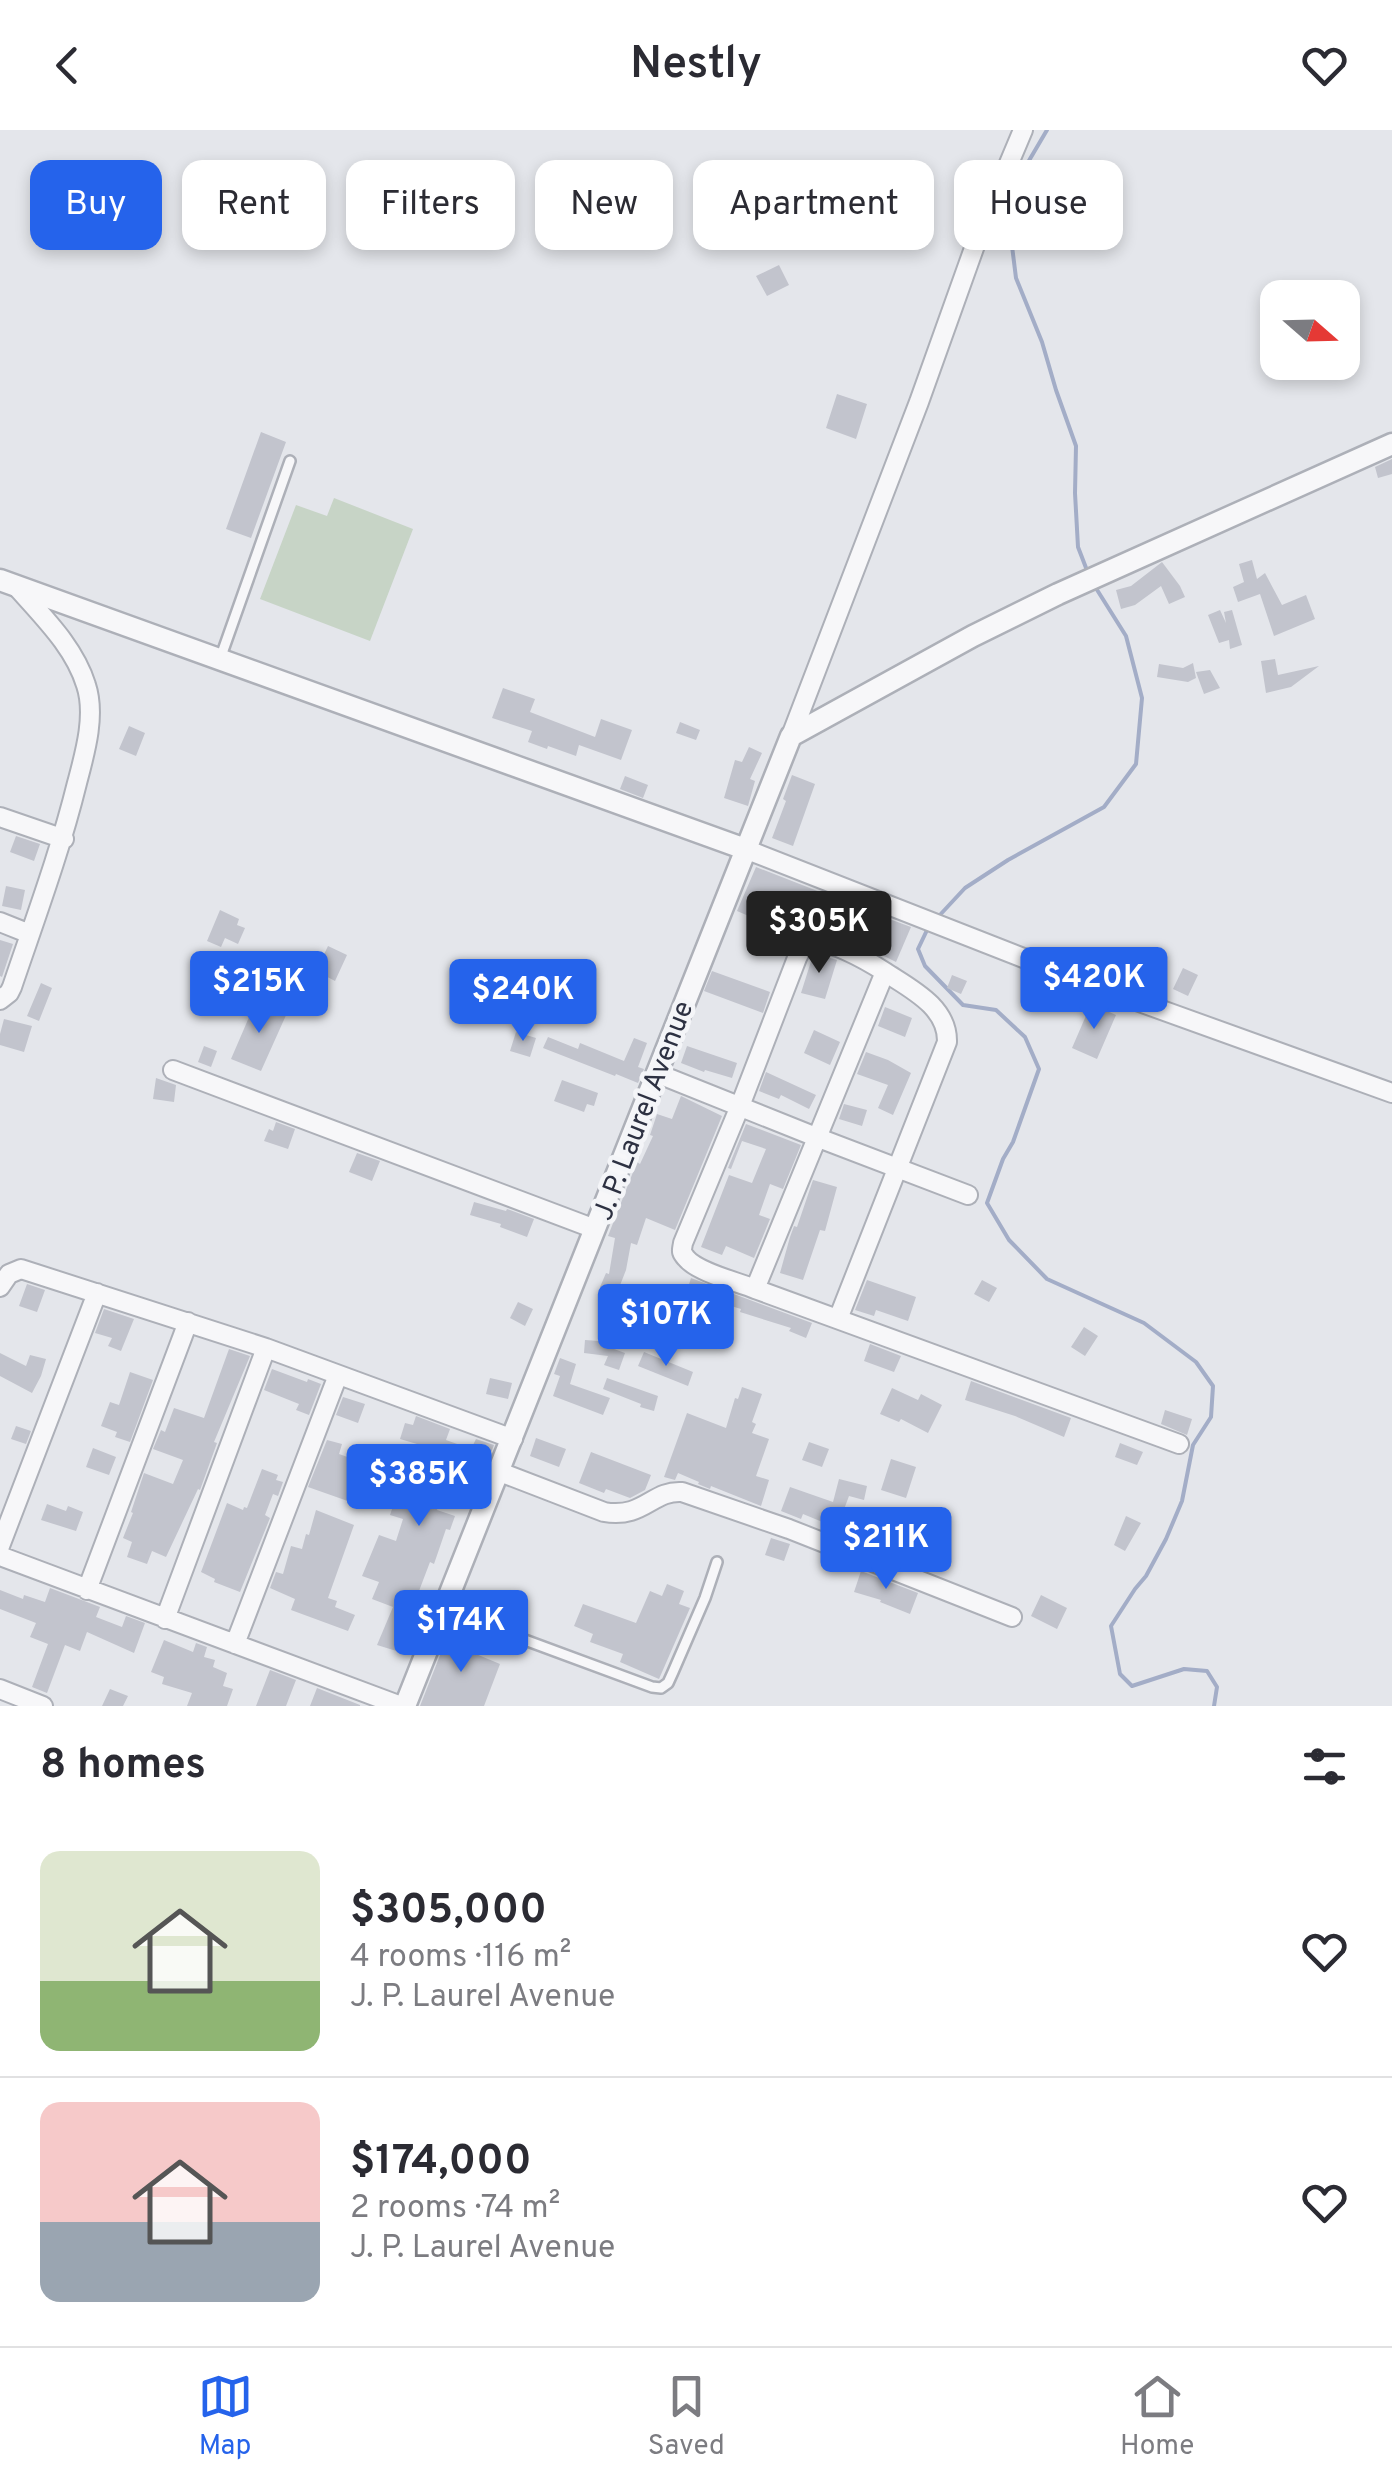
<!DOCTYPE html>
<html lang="en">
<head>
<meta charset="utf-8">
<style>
	:root { --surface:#fff; --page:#f2f2f3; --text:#2b2b33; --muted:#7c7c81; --line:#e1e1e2; --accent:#2563eb }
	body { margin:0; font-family:Overpass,sans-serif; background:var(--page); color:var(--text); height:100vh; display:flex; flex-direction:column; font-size:38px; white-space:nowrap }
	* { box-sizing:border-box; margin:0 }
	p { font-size:32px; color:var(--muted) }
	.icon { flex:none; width:55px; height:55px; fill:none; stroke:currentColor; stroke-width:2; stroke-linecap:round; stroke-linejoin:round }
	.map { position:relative; height:1576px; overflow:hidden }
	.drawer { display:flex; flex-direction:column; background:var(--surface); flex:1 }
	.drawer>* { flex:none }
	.hud { position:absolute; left:30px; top:30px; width:1332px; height:90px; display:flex; gap:20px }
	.needle { width:65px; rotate:110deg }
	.fabs { position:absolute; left:1260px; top:150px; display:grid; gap:20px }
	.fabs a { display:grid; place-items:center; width:100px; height:100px; border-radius:20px; background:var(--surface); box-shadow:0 5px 15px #0003; font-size:50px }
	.price { position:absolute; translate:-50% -85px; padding:0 22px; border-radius:10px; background:var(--accent); color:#fff; font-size:32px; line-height:65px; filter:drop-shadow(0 2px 5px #0008) }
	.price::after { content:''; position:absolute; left:50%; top:60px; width:30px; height:22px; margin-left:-15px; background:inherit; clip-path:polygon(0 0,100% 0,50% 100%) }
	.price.selected { background:#222; color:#fff }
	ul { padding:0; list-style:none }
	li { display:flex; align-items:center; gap:30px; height:250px; padding:0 40px }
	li+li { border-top:2px solid var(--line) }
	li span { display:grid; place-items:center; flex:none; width:280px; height:200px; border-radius:20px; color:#555 }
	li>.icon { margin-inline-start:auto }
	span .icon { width:120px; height:120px; fill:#fffc; stroke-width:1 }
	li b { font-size:42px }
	h2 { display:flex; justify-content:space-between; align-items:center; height:120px; padding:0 40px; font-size:42px }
	.tag { padding:0 35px; border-radius:20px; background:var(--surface); box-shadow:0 5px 15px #0003; font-size:35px; line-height:90px }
	.tag.selected { background:var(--accent); color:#fff }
	header { display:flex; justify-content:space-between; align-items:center; height:130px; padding:0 40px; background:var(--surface); font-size:45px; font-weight:600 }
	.tabs { display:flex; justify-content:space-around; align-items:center; height:140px; border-top:2px solid var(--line); background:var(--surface); font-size:28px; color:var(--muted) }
	.tabs a { display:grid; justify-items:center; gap:5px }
	.tabs .selected { color:var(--accent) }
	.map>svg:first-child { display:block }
	.green { fill:#c7d4c6 }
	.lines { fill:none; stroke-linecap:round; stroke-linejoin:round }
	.stream { stroke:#a3adc7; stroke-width:4 }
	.building { fill:#c2c4cd }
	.service-casing { stroke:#adb0b8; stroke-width:14 }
	.minor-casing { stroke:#adb0b8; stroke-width:22 }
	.tertiary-casing { stroke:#adb0b8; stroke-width:25 }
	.service { stroke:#f7f7f9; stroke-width:9 }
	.minor { stroke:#f7f7f9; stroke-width:18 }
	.tertiary { stroke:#f7f7f9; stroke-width:20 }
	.labels { text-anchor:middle; stroke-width:9; stroke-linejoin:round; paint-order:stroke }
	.street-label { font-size:28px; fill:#2d3142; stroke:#f4f5f8 }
</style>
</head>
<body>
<header><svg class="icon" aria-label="back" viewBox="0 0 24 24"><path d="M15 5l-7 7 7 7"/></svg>Nestly<svg class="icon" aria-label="heart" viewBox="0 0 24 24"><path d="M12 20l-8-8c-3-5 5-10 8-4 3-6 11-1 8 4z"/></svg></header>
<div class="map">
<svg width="1392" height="1576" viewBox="0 0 1392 1576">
	<rect width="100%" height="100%" fill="#e4e6eb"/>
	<path class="green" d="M334,368l79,31 -43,112 -110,-42 36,-94 31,11z"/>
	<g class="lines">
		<path class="stream" d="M1047,0l-20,34 -19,50 8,64 26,64 14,48 20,56 -1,47 3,54 10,26
			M938,787l27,-29 43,-28 96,-53 32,-43 6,-66 -16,-62 -32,-51
			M928,798l-10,21 7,17 38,39 33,5 29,27 14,32 -26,73 -10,17 -16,44 22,37 38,39 97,44 52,39 17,24 -2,31 -18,28 -11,56 -16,38 -20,37 -11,13 -24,37 9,48 12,12 52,-17 23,2 10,16 -3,19"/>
	</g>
	<path class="building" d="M779,135l10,20 -22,11 -11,-20z
		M837,264l30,10 -11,35 -30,-11z
		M261,302l25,10 -35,96 -25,-9z
		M1392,329v15l-14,4 -3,-11z
		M1252,430l5,19 8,-6 17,32 24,-10 9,24 -41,17 -14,-42 -22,8 -5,-15 11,-5 -5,-18z
		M1162,432l18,24 5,11 -16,7 -8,-18 -26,19 -14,4 -5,-19 15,-4z
		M1220,480l6,13 -2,-11 8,-2 10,35 -12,4 -1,-9 -10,3 -11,-28z
		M1275,529l3,16 41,-9 -28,21 -25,6 -5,-32z
		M1193,533l3,15 -8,4 -31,-5 2,-13 24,4z
		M1210,540l10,18 -16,6 -8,-22z
		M503,558l32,11 -5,13 65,25 6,-18 31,11 -11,30 -42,-15 -3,11 -28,-10 -1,3 -19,-7 4,-11 -40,-13z
		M680,592l20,8 -4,10 -20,-7z
		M129,596l16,7 -9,23 -17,-7z
		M749,617l13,6 -12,26 5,2 -7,25 -24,-8 11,-38 7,2z
		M792,645l23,9 -22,62 -21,-8 14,-37 -3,-2z
		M625,646l23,9 -5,13 -23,-9z
		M16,706l24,8 -6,17 -24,-9z
		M756,737l64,25 -13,33 -44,-17 -5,12 -21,-9z
		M6,756l19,4 -4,20 -19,-4z
		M220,780l19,9 -2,6 8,3 -7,16 -13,-6 -4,9 -14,-6z
		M884,787l27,10 -15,35 -26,-13z
		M0,810l13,4 -11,33 -2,-1z
		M328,816l19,9 -12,26 -19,-10z
		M813,825h7l17,5 -12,39 -24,-6z
		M1183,838l15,7 -10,21 -15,-7z
		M712,841l58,21 -7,21 -59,-22z
		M952,845l15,6 -6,13 -14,-6z
		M1038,847l13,5 -4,13 -14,-4z
		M41,853l11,5 -13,33 -12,-5z
		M256,871l31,12 -26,58 -30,-12z
		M1091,874l25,11 -19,44 -25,-11z
		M885,877l27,11 -7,19 -27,-11z
		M4,889l28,7 -8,26 -24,-7v-11z
		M814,900l26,12 -10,23 -26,-12z
		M516,902l20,6 -6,19 -20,-6z
		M548,907l30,12 2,-6 44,18 10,-23 13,5 -9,24 6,2 -6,14 -22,-9 -1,2 -72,-28z
		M204,916l13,5 -6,16 -13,-5z
		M687,916l50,17 -5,15 -27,-8 -1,2 -23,-9z
		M866,922l22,8 23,13 -18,42 -15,-7 10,-23 -31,-11z
		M766,942l50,23 -7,14 -28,-14 -2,4 -20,-8z
		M156,948l20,7 -2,17 -21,-3z
		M562,950l36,13 -4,13 -7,-2 -3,8 -30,-11z
		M681,966l41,20 -47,114 -29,-12 -9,27 -6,-2 -5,27 -9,23 -17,-6 6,-14 3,1 6,-36 -7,-2 29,-74 3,2 13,-28 -3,-1 7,-21 15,5z
		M844,974l23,6 -5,16 -23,-7z
		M276,992l19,7 -7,20 -24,-8 5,-12 4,2z
		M746,994l55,21 -18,44 -13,-5 -11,31 11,4 -16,39 -28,-12 -4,9 -21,-8 28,-72 23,8 14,-34 -24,-8 -11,28 -3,-1z
		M357,1023l23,8 -8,20 -23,-9z
		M813,1050l24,7 -12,44 -5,-1 -17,50 -23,-7 10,-36 4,-11 3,1z
		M474,1072l32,9 1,-2 27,10 -7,18 -27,-10 1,-3 -31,-9z
		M691,1148l121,45 -6,15 -17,-7 2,-3 -51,-16 1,-3 -30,-9 -1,2 -24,-8z
		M867,1150l49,17 -8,24 -32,-11 -2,6 -19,-6z
		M982,1150l15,8 -8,14 -15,-8z
		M27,1154l18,6 -8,22 -18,-6z
		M518,1172l15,7 -8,17 -15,-8z
		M609,1174l16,4 -11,41 11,4 -6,17 -15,-5 4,-9 -24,-3 1,-13 14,1z
		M104,1179l30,10 -13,32 -13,-5 4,-8 -17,-5z
		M1084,1197l14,9 -13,20 -14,-9z
		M870,1214l31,12 -7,16 -30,-11z
		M229,1219l21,7 -36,86 3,1 -17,47 -2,-1 -32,68 -14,-6 -5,13 -20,-7 5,-15 -9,-4 10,-25 -2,-1 13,-39 29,11 10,-24 -30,-11 8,-19 4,2 9,-24 30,10z
		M644,1222l49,20 -5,14 -50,-20z
		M0,1223l26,13 4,-11 16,4 -5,17 -9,17 -32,-17z
		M560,1228l16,6 -6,20 40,14 -7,17 -50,-19 7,-20 -6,-2z
		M272,1239l35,13 1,-3 13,5 -12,31 -13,-5 3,-6 -35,-14z
		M130,1242l23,8 -23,62 -15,-5 2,-5 -16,-6 9,-24 9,3z
		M490,1248l22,5 -4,16 -22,-5z
		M607,1248l51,18 -4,15 -14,-4 1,-3 -38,-15z
		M971,1251l100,37 -7,19 -49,-21 -50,-16z
		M742,1257l20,7 -10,28 4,2 -4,9 17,6 -13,37 13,4 -8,26 -50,-20 -1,3 -12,-5 1,-2 -21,-9 -3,7 -11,-3 23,-64 39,15 9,-30 3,1z
		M892,1258l26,12 3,-6 21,11 -14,28 -27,-14 -2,3 -19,-8z
		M343,1267l22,7 -7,19 -22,-8z
		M1165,1280l27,9 -5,16 -26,-11z
		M416,1286l34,13 -4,11 25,9 5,-10 18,6 -8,20 -3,-1 -6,19 -27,-8 -13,35 18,6 -5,14 -4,-1 -12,35 -4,-2 -11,29 14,7 -8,18 -7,-4 -15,41 -26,-8 16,-38 -21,-8 7,-17 -17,-6 17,-41 17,6 7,-22 -13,-4 4,-12 11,3 13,-36 8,3 8,-24 -34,-10 5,-16 8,2z
		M16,1296l15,5 -5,13 -15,-5z
		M536,1308l30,11 -7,18 -29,-11z
		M327,1310l15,4 -3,10 34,12 -14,39 -51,-18z
		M809,1312l20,7 -7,18 -20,-7z
		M1120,1313l23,9 -6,13 -22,-8z
		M93,1318l23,9 -7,18 -23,-8z
		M591,1322l60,23 -6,15 -15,8 -24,-9 -2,4 -25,-10z
		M891,1329l25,8 -10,31 -25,-8z
		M262,1339l16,6 -2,5 7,2 -5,14 -5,-2 -8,21 5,3 -30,74 -26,-10 1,-3 -14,-7 26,-69 16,7 1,-3 3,1z
		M839,1349l28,7 -3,14 -15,-4 -12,32 -34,-14 -2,5 -20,-8 9,-24 43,15z
		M47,1374l19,7 2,-5 15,6 -7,19 -35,-11z
		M316,1380l38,15 -26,73 9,3 -2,6 20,8 -7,16 -57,-21 4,-11 -25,-11 6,-16 7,2 8,-28 11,3 4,-15 3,1z
		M1126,1386l15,7 -16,28 -11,-6z
		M879,1388l19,6 -10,29 -2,1 -17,-7z
		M771,1408l19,6 -6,17 -19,-6z
		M861,1441l57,22 -8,21 -30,-12 1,-2 -27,-8z
		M667,1454l17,7 -5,13 11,4 -31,71 -39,-17 3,-8 -33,-12 3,-8 -19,-8 9,-22 53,19 14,-32 12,5z
		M50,1458l50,19 -4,10 26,10 4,-11 19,7 -11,30 -47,-21 -7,19 -15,-6 -18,48 -15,-6 16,-43 -18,-7 6,-14 -36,-14v-19l23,9 1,-4 21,7z
		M1041,1465l26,13 -10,21 -26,-13z
		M450,1500l31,13 -5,11 24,10 -16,42h-64z
		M164,1510l29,12 3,-9 11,4 -3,10 11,3 -2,7 14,6 -4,13 10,3 -6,17h-40l5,-13 -30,-9 2,-7 -13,-5z
		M270,1540l26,10 -10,26h-30z
		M317,1558l43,17v1h-50z
		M110,1559l18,7 -5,10h-21z"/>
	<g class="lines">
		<g class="service-casing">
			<path id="service" d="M220,529l70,-198
				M444,1480l208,77 9,1 7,-5 5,-11 32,-74 12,-36"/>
		</g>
		<g class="minor-casing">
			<path id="minor" d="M791,606l128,-334 59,-165 45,-107
				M0,687l64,22
				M745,719l350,137 297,107
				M0,792l30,12
				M0,870l9,-7 3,-6c23,-68 48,-135 65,-204 8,-30 19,-68 9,-98 -12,-39 -44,-69 -70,-99
				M173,940l422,159
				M656,943l160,64 152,58
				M0,1157l9,-13 12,-5 245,79 247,91
				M755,1159l130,-317c-14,-9 -64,-39 -79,-28 -4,3 -7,10 -9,14l-57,148 -57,137c-1,8 -3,8 3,15 11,14 52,24 69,31l424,155
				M838,1189l109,-277c1,-35 -36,-53 -62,-70
				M500,1342l104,40c40,7 48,-22 78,-20l107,37 223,88
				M0,1416l97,-253
				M0,1426l401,150
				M87,1460l101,-268
				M165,1489l101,-271
				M235,1514l103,-269
				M0,1559l43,17"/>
		</g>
		<g class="tertiary-casing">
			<path id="tertiary" d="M0,450l745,269
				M405,1576l386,-970 182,-100 85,-42 334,-150"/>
		</g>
		<use href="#service" class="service"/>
		<use href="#minor" class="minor"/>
		<use href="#tertiary" class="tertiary"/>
	</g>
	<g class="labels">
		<g class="street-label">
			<text transform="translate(642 980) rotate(-69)" y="10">J. P. Laurel Avenue</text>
		</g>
	</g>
</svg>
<div class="fabs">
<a><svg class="needle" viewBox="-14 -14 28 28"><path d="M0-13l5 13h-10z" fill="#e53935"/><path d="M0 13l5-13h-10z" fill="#7c7c81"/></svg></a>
</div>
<b class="price selected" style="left:819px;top:846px">$305K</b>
<b class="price" style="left:1094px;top:902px">$420K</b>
<b class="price" style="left:259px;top:906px">$215K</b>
<b class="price" style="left:523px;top:914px">$240K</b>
<b class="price" style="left:666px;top:1239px">$107K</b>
<b class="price" style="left:419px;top:1399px">$385K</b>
<b class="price" style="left:886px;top:1462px">$211K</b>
<b class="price" style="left:461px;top:1545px">$174K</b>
<div class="hud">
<a class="tag selected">Buy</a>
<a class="tag">Rent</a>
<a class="tag">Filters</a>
<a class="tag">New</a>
<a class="tag">Apartment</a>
<a class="tag">House</a>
</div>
</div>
<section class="drawer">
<h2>8 homes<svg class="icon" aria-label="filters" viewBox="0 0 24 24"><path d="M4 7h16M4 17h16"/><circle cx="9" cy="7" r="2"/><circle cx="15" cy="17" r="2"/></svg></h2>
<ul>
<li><span style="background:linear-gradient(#dfe7d0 65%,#8fb573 0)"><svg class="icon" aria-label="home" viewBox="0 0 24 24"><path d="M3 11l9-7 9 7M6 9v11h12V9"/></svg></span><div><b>$305,000</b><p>4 rooms · 116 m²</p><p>J. P. Laurel Avenue</p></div><svg class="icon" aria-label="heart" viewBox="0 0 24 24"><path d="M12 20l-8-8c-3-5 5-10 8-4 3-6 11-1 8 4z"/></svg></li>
<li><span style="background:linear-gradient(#f6c9c9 60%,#9aa5b1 0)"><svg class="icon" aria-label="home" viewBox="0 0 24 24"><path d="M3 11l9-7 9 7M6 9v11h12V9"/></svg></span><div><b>$174,000</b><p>2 rooms · 74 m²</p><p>J. P. Laurel Avenue</p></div><svg class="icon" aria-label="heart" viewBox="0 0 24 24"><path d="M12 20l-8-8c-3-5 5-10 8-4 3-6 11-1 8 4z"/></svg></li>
</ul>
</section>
<nav class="tabs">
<a class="selected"><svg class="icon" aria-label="map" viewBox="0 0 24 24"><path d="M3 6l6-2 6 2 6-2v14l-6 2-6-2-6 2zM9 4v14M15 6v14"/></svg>Map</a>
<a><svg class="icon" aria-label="saved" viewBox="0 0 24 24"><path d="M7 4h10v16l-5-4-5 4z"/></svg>Saved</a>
<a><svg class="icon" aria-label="home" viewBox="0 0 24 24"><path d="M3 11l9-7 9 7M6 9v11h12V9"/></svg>Home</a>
</nav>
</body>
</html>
